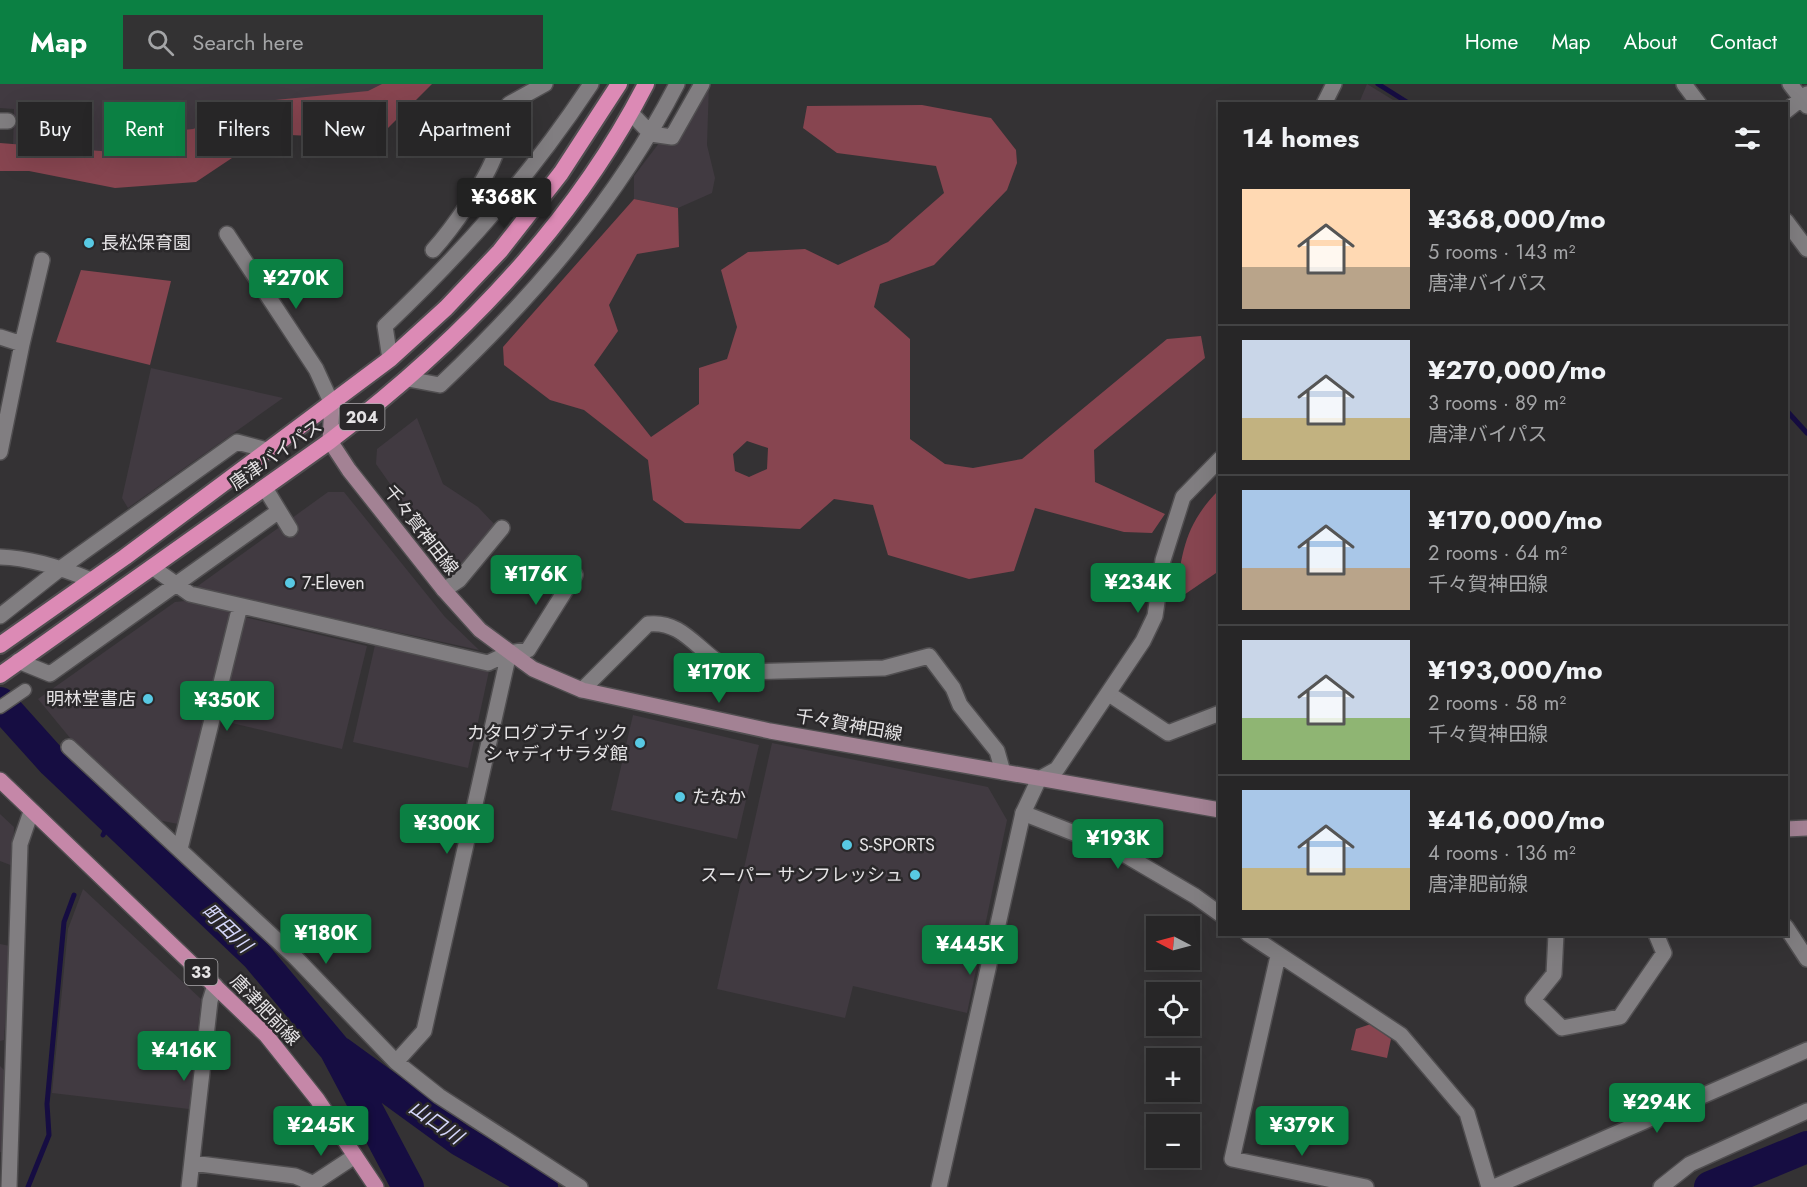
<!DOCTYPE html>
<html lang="en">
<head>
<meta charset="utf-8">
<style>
	:root { --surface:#272627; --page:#333233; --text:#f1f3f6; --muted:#a4a5a7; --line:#434344; --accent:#0b8043 }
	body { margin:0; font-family:Jost,"Noto Sans JP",sans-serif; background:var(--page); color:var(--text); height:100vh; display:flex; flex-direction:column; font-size:22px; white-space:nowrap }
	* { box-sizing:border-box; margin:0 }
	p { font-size:20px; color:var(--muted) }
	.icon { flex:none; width:33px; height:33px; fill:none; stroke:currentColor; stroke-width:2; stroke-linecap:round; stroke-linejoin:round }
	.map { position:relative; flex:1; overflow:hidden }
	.side { position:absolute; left:1218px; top:18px; width:570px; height:834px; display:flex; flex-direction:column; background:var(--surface); border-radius:0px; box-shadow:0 6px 24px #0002,0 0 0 2px var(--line) }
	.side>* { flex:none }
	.guide { position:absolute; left:18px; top:18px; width:570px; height:54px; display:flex; gap:12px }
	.needle { width:39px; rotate:276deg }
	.fabs { position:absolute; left:1146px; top:832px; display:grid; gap:12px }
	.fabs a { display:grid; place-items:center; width:54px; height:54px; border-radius:0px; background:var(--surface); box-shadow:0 6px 24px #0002,0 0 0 2px var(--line); font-size:30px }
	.price { position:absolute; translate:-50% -51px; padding:0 14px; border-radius:6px; background:var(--accent); color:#fff; font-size:20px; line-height:39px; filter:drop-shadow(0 2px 3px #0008) }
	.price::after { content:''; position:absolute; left:50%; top:36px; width:18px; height:14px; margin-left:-9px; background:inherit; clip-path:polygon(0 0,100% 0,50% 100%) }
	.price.current { background:#222; color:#fff }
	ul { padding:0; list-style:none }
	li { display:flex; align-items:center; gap:18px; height:150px; padding:0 24px }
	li+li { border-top:2px solid var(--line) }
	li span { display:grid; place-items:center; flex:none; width:168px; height:120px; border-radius:0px; color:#555 }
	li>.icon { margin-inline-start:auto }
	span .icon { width:72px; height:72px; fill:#fffc; stroke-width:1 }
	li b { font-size:26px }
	h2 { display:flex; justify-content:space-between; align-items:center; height:72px; padding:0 24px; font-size:26px }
	.tag { padding:0 21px; border-radius:0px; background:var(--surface); box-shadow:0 6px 24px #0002,0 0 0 2px var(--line); font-size:21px; line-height:54px }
	.tag.current { background:var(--accent); color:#fff }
	header { display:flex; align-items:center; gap:36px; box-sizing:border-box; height:84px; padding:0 30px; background:var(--accent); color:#fff }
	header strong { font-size:28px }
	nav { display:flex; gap:33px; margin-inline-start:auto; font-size:21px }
	.search { width:420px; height:54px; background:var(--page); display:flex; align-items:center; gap:15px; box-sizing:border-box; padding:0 21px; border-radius:0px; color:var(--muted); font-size:22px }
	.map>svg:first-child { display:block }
	.built { fill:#413a41 }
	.green { fill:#874550; fill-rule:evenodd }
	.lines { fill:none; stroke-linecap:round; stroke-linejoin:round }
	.stream { stroke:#160d42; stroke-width:5 }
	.river { stroke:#160d42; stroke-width:32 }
	.pedestrian-casing { stroke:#504e50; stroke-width:15 }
	.minor-casing { stroke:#504e50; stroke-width:18 }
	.tertiary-casing { stroke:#504e50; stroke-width:18 }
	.secondary-casing { stroke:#504e50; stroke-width:18 }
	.primary-casing { stroke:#504e50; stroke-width:18 }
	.trunk-casing { stroke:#504e50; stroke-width:20 }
	.pedestrian { stroke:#817e81; stroke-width:12 }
	.minor { stroke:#817e81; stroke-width:15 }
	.tertiary { stroke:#817e81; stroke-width:15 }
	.secondary { stroke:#a38294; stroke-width:15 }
	.primary { stroke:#c587a8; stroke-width:15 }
	.trunk { stroke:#dc8ab5; stroke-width:16 }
	.poi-dot { fill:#58c9e3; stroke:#2a282a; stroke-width:2 }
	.labels { text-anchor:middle; stroke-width:5; stroke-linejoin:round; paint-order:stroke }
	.shield { fill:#2a282a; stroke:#adabad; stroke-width:1.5 }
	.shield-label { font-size:16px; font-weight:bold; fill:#e5e3e5 }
	.poi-label { font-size:18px; fill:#e5e3e5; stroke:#2a282a; text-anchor:start }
	.street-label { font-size:18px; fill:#e5e3e5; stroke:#2a282a }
	.water-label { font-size:20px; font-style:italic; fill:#d5d7fb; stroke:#2a282a }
</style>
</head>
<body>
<header>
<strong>Map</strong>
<div class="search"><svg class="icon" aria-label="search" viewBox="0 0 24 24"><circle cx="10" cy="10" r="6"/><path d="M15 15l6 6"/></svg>Search here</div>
<nav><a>Home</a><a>Map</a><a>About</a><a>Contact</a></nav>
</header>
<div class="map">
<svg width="1807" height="1103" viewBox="0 0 1807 1103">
	<rect width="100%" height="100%" fill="#343234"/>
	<path class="built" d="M0,0h417l-279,74 -125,-7 1,-42 -14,-1z
		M692,0h17l-2,61 8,33 -3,15 -34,15 -44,-9v-23l38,-50z
		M1367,0l31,19h-39z
		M151,284l132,30 -155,110 -6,-10z
		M417,334l26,66 35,23 21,22 -42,50 -81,-115 1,-15z
		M328,408h16l101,125 34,33 -284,-62z
		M185,517l48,11 -50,213 -25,-5 -83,-76 -37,-45 137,-97z
		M244,533l123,29 -25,103 -123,-29z
		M375,561l114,26 -21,97 -115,-26z
		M633,631l126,30 -22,94 -126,-29z
		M772,659l216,44 19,33 -40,193 -114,-27 -8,32 -128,-29z
		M0,730l14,13 -1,39 -13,-5z
		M83,805l118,110 -12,110 -137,-16 16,-164z
		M0,860l10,2 -6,94 -4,1z
		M0,982l5,5 -1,82 -4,-1z"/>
	<path class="green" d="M382,0h50l-55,55 -109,-5 -72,48 -81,6 -86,-17h-29v-28l126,10 8,-18 59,-6 82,-29 93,-9z
		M922,21l69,13 25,32 1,13 -10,27 -73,75 -54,19 -6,23 36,32v100l35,25 28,4 49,-9 145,-120 34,-3 4,22 -111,92 1,32 70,32 -13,19 -28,-1 -89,-24 -21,63 -45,8 -81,-24 -15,-50 -39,-6 -34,30 -115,-6 -32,-23 -5,-40 -64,-50 -34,-10 -46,-35 -1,-18 131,-148 44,9 1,39 -42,7 -28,51 9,26 -24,34 57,72 48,-33v-36l28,-9 10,-32 -16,-57 27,-18 57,-3 33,16 50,-23 56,-49 -8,-27 -99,-13 -34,-25 4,-22zM747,357l21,7 -1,21 -18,8 -14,-6 -2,-17z
		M81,186l90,11 -21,84 -94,-23z
		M1219,406v81l-44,30c7,-48 9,-76 44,-111z
		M1371,940l20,15 -4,19 -36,-8 5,-21z"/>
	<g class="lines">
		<path class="stream" d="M1378,0l32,20
			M1786,326l21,23
			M103,751l9,-18
			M28,1103l21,-52 -2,-31 17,-182 10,-27"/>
		<path class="river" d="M0,619l53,59 204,194 78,93 73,138
			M339,968l121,88 82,47
			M1710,1103l97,-40"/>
		<g class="pedestrian-casing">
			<path id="pedestrian" d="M0,623l25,-17"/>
		</g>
		<g class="minor-casing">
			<path id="minor" d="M1790,0l17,22
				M1786,27l21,-17
				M631,29l20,21 21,3 30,-53
				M0,37h8
				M227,150l89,135 16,35
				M433,166c20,-22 52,-68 62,-95 6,-17 8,-34 14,-51l36,-20
				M0,253l22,7 -22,108
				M22,260l20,-84
				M390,275l-5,-33c80,-76 145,-150 206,-242
				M408,295l32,6c93,-88 178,-186 237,-301
				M265,404l25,41
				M0,473c32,1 62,11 91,23
				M152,483l38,27 298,69 21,-10 19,-3 47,-75
				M444,506l15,-10 43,-52
				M0,532l61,-48 176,-126 30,8
				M18,577l32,13 229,-163
				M582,606l66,-66c42,-5 56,43 95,48l141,-4 45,-12 24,32 7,17 37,46 6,21
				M1109,610l59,39 52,-20
				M69,663l226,210 101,105 43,34 141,91
				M1023,729l92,36 80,47 25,18
				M180,765l60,-243
				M1786,843l21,32
				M1248,850l153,101 66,78 22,74
				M1556,850l-2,40 -21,26 29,28 58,-11 44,-64 -8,-19
				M1278,872l-46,203 134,28
				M396,978l28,-31 85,-378
				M192,1079l103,13 17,7
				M9,1103l11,-343 11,-32
				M189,1103l21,-186 5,-16
				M1494,1103l313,-137
				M1661,1103l29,-23 117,-53"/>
		</g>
		<g class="tertiary-casing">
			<path id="tertiary" d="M1684,0l15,20
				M1324,20l10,-20
				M1786,137l21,28
				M308,1103l47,-31
				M939,1103l84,-374 16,-34 18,-10 86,-128 12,-25 8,-56 20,-63 37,-38"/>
		</g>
		<g class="secondary-casing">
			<path id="secondary" d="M332,320l-2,37 19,29 95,120 36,40 53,39 49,21 188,41 450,79
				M1786,745l21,-1"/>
		</g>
		<g class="primary-casing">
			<path id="primary" d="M0,696l266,255 51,64 59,88"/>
		</g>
		<g class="trunk-casing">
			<path id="trunk" d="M0,561l125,-88 265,-198 56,-51 54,-57 61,-78 58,-89
				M0,591l330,-234c126,-96 243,-215 316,-357"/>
		</g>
		<use href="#pedestrian" class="pedestrian"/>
		<use href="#minor" class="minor"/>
		<use href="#tertiary" class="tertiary"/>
		<use href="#secondary" class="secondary"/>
		<use href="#primary" class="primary"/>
		<use href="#trunk" class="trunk"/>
	</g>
	<g class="poi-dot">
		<circle cx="89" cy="159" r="6"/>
		<circle cx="290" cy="499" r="6"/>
		<circle cx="148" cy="615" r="6"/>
		<circle cx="640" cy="659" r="6"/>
		<circle cx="680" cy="713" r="6"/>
		<circle cx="847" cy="761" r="6"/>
		<circle cx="915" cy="791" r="6"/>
	</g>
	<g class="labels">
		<g class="shield">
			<rect x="339.5" y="320" width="45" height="26" rx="4.5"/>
			<rect x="184.5" y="875" width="33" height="26" rx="4.5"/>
		</g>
		<g class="shield-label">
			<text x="362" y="339">204</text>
			<text x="201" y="894">33</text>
		</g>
		<g class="poi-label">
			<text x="101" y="165">長松保育園</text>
			<text x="302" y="505">7-Eleven</text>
			<text x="136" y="621" text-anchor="end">明林堂書店</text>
			<text x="628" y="655" text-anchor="end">カタログブティック<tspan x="628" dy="21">シャディサラダ館</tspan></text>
			<text x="692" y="719">たなか</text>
			<text x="859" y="767">S-SPORTS</text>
			<text x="903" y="797" text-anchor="end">スーパー サンフレッシュ</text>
		</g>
		<g class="street-label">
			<text transform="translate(276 371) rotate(-35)" y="6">唐津バイパス</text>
			<text transform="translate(421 446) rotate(52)" y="6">千々賀神田線</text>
			<text transform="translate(849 641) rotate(10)" y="6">千々賀神田線</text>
			<text transform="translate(265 926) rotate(46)" y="6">唐津肥前線</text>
		</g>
		<g class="water-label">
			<text transform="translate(227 844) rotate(44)" y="7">町田川</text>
			<text transform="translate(436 1038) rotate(35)" y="7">山口川</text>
		</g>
	</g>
</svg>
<div class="fabs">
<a><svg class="needle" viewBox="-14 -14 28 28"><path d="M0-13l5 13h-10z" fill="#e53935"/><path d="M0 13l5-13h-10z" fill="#a4a5a7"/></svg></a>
<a><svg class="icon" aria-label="locate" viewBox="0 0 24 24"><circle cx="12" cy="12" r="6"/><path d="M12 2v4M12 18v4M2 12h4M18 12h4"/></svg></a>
<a>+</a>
<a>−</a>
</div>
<b class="price current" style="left:504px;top:145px">¥368K</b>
<b class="price" style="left:296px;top:226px">¥270K</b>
<b class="price" style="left:536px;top:522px">¥176K</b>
<b class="price" style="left:1138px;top:530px">¥234K</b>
<b class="price" style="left:719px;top:620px">¥170K</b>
<b class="price" style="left:227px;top:648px">¥350K</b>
<b class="price" style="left:447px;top:771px">¥300K</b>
<b class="price" style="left:1118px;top:786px">¥193K</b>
<b class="price" style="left:326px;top:881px">¥180K</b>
<b class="price" style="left:970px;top:892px">¥445K</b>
<b class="price" style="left:184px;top:998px">¥416K</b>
<b class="price" style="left:1657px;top:1050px">¥294K</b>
<b class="price" style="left:321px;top:1073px">¥245K</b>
<b class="price" style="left:1302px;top:1073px">¥379K</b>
<div class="guide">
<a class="tag">Buy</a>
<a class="tag current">Rent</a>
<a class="tag">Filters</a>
<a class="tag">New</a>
<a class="tag">Apartment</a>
</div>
<section class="side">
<h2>14 homes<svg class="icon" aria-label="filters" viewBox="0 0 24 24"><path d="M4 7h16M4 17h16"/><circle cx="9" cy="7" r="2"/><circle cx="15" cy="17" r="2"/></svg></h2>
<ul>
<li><span style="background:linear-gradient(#ffd9b3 65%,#b9a48a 0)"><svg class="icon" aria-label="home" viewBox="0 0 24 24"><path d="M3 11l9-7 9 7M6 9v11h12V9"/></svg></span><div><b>¥368,000/mo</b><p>5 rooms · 143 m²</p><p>唐津バイパス</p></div></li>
<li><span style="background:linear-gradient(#c9d6e8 65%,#c2b280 0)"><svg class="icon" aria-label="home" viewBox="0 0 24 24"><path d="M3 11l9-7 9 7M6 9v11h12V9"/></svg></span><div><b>¥270,000/mo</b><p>3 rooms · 89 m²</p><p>唐津バイパス</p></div></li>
<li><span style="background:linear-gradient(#a9c7e8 65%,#b9a48a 0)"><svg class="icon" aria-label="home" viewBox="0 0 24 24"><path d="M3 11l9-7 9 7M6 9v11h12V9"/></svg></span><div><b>¥170,000/mo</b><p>2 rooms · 64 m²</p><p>千々賀神田線</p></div></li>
<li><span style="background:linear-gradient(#c9d6e8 65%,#8fb573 0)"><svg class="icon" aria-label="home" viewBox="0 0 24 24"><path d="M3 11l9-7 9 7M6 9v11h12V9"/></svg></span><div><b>¥193,000/mo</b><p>2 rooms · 58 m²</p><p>千々賀神田線</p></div></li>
<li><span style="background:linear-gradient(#a9c7e8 65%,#c2b280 0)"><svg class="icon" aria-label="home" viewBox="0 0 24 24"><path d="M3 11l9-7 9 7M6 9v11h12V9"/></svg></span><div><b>¥416,000/mo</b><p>4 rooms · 136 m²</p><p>唐津肥前線</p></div></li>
</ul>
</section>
</div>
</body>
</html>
